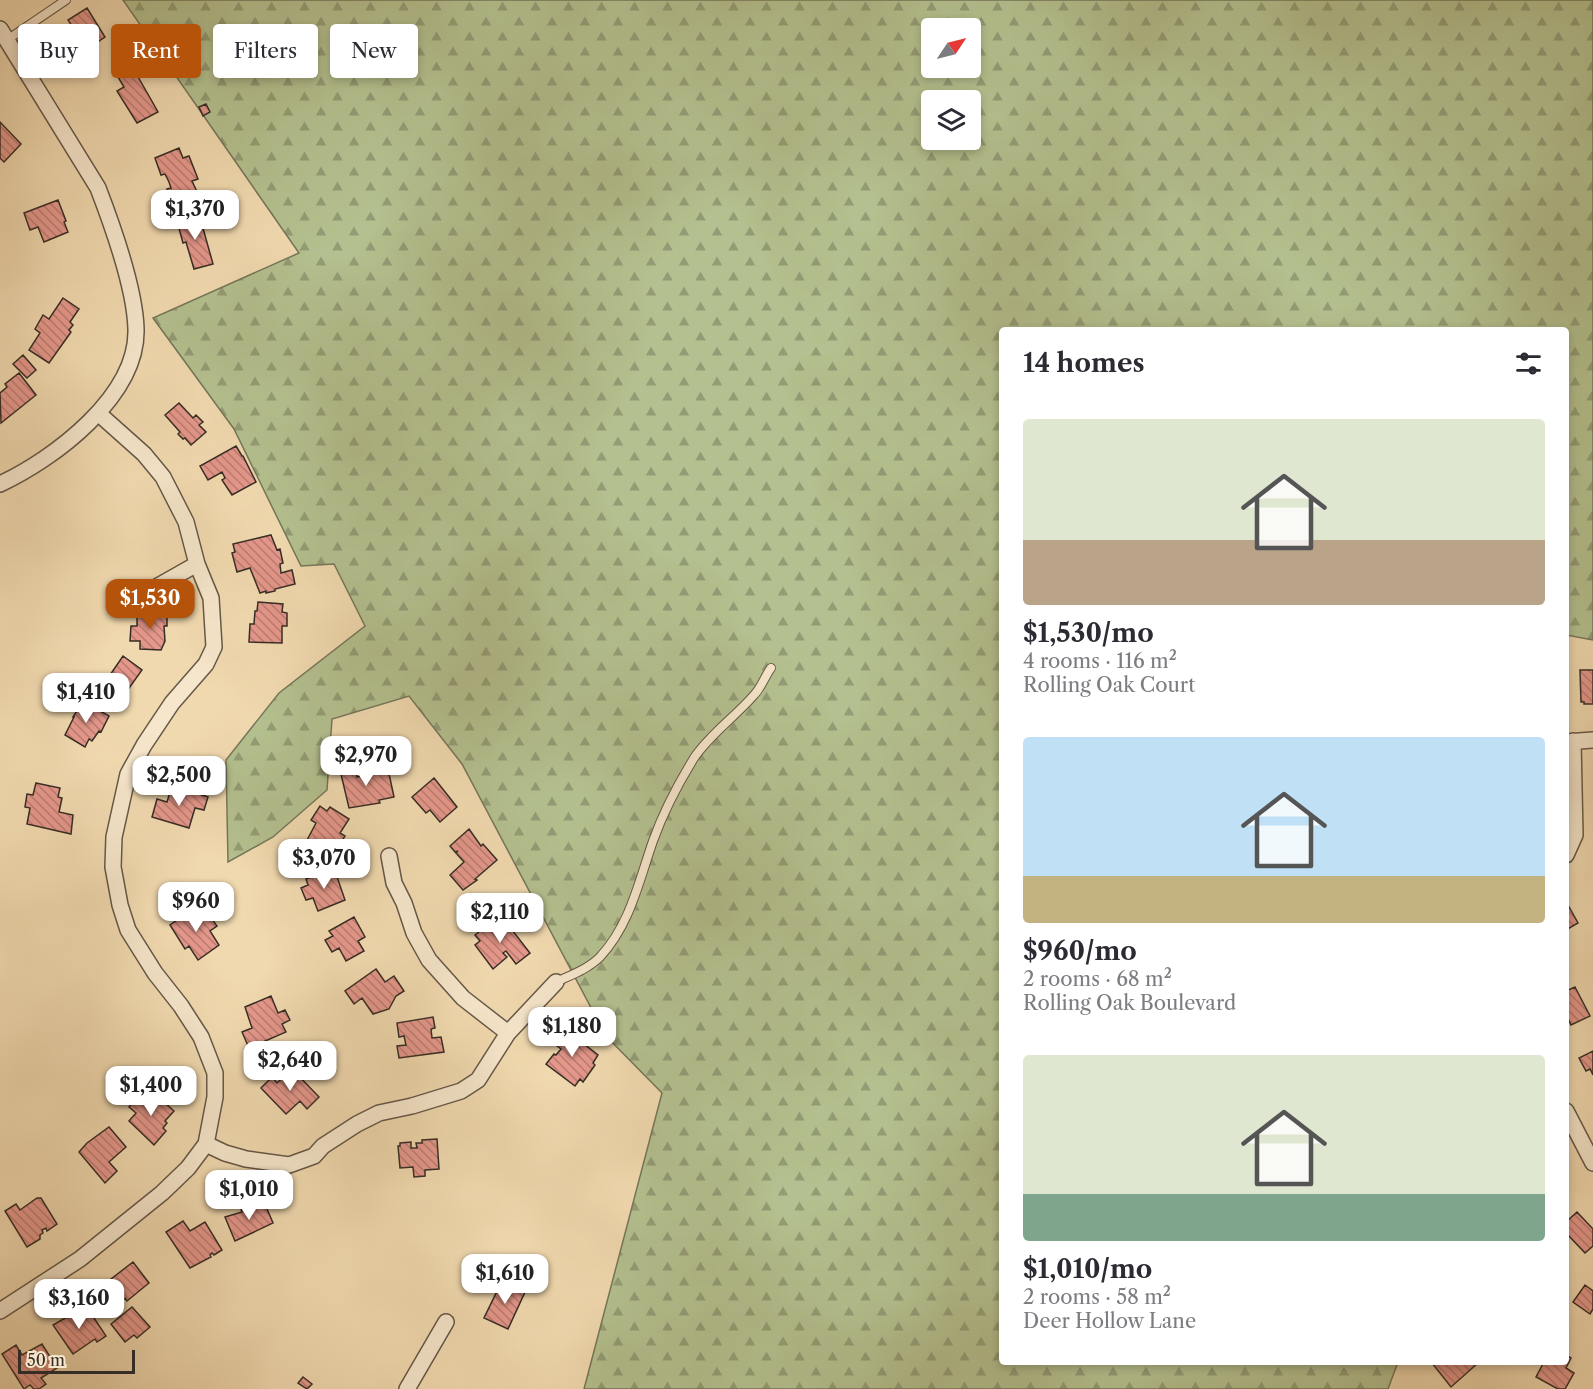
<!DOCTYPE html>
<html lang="en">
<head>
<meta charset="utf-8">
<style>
	:root { --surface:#fff; --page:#f2f2f3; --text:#2b2b33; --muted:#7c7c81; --accent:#b45309 }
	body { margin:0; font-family:"Libre Caslon Text",serif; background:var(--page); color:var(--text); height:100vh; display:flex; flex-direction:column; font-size:22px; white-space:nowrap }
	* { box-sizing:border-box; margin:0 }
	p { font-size:20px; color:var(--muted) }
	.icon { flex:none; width:33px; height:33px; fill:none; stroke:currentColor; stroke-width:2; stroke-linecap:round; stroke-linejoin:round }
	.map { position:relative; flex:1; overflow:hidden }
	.drawer { position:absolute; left:999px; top:327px; width:570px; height:1038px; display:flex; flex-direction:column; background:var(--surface); border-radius:6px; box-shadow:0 3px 9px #0003 }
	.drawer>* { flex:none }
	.hud { position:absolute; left:18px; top:24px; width:570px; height:54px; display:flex; gap:12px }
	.needle { width:39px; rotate:55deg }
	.buttons { position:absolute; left:921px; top:18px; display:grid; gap:12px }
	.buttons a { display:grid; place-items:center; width:60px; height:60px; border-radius:6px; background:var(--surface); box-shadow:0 3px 9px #0003; font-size:30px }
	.scale { position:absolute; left:18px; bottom:15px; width:117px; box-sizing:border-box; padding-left:6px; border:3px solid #362d25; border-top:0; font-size:16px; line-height:21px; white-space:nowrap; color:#362d25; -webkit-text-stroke:4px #f6e6cb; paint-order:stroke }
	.price { position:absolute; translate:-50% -51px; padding:0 14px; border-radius:12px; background:#fff; color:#222; font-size:20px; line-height:39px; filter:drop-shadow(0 2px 3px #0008) }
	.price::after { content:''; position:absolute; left:50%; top:36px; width:18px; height:14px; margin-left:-9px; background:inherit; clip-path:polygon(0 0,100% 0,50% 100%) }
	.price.active { background:var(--accent); color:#fff }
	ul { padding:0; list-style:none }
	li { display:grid; align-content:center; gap:12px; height:318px; padding:0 24px }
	li span { display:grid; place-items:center; height:186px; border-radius:6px; color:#555 }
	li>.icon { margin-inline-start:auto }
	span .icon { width:108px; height:108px; fill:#fffc; stroke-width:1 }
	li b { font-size:26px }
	h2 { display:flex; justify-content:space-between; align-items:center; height:72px; padding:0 24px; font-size:26px }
	.tag { padding:0 21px; border-radius:6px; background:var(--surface); box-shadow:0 3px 9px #0003; font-size:21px; line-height:54px }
	.tag.active { background:var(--accent); color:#fff }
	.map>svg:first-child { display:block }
	.forest { fill:url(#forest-firs); stroke:#75765a; stroke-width:1.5; fill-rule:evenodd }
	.building { fill:url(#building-back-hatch); stroke:#362d25; stroke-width:1.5 }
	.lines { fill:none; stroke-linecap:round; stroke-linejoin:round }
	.lane-casing { stroke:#655848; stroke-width:10 }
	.street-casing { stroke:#655848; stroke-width:18 }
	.lane { stroke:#f6e6cb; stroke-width:8 }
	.street { stroke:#f6e6cb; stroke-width:15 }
</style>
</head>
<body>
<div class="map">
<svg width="1593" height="1389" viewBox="0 0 1593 1389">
	<defs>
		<pattern id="forest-firs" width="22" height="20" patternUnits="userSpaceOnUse" patternTransform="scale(1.5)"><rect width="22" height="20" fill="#b4c08f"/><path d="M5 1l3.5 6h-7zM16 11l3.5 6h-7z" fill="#939c75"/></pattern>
		<pattern id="building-back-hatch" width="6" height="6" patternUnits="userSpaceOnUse" patternTransform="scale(1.5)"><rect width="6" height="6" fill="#e5978b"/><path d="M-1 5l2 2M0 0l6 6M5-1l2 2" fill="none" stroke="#ba7c71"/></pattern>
	</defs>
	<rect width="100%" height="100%" fill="#f1d9af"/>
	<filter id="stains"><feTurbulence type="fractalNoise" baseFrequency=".00333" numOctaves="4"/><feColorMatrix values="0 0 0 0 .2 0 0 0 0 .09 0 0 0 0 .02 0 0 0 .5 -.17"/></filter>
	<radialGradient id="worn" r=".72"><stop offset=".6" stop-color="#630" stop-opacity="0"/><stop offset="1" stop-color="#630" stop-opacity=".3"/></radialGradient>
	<path class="forest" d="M123,0h1470v640l-27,-5v-305h-564v1032h396l-10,27h-804l78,-296 -56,-57 -144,-272 -53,-68 -77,23 -5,71 -54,47 -45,25 -2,-102 53,-67 86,-67 -31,-62 -33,2 -67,-137 -81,-111 146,-65zM932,28h38v40h-38zM932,100h38v40h-38z"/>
	<path class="building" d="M87,8l18,29 -18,12 -19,-29z
		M146,25l4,6 -9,7 -4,-6z
		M133,68l25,44 -21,11 -20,-32 7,-4 -6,-10z
		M206,104l4,8 -7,4 -4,-9z
		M0,122l21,22 -17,18 -4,-4z
		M179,148l4,10 6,-2 9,23 -6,2 7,15 -25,10 -7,-17 4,-1 -2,-6 -4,-8 -4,1 -6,-17z
		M58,200l8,21 -2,1 4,10 -24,10 -6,-15 -8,3 -6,-17z
		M199,214l14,50 -19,5 -8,-27 -3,1 -6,-22z
		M63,298l16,11 -9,13 3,3 -4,5 2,2 -22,31 -20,-13 11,-17 -5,-4 8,-14 6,4z
		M23,355l13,15 -9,8 -14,-14z
		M19,373l17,22 -35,28 -1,-30 7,-6 -2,-3z
		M179,403l14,15 3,-3 7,7 -4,3 7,7 -15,13 -6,-7 -2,1 -5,-5 2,-2 -15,-17z
		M236,446l6,10h1l13,26 -24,13 -10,-15 3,-2 -3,-6 -14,8 -8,-14z
		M271,535l6,15 3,-1 3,14 -3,1 1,9 11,-3 3,14 -20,5v2l-9,2v-2l-6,2 -10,-25 -13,4 -5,-19 3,-1 -2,-8z
		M258,602l25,2 -1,8 5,1v13h-5v17l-33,-1 1,-18h4l1,-13h2z
		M137,612l30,1v13h-3l1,15 -4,9 -21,-1v-8h-10l1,-15h6z
		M123,656l19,14 -15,21 -5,-4 -10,14 -13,-10z
		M1580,670h13v34h-9v-2h-3z
		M83,701l26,15 -8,16 -2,-1 -7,10 -3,-2 -4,8 -20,-12 9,-18h-1z
		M354,766l3,11 31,-8 6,28 -15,3 1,3 -31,5 -9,-38z
		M434,778l23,29 -17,15 -10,-12 -4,3 -14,-16z
		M36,783l24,5 -2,9 4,1 -3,14 14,3 -2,19 -44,-10 3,-16 -5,-1 2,-13 6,1z
		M172,785l36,12 -4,13 -9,-2 -6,20 -37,-11 5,-18 10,3z
		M320,806l7,5 3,-4 19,12 -9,14 5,3 -15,24 -25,-16 11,-21 -5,-3z
		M469,829l12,17 2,-2 14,16 -22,19 2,1 -14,10 -13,-15 14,-13 -8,-9 2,-2 -3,1 -5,-6z
		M328,871v2l7,-2 10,29 -27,11 -5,-13 -7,2 -5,-12 7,-3 -2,-6z
		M1568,905l10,18 -12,7v-24z
		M193,909l6,8 8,-5 10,14 -7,5 9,14 -21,15 -9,-14 -4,3 -15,-24z
		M354,917l11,20 -7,4 6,10 -18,10 -7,-13 -7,4 -7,-12 8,-4 -4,-5z
		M493,921l4,6 8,-6 25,32 -14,11 -10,-13 -3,2 4,4 -14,12 -18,-24 5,-4 -5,-6z
		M376,969l9,13 9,-6 10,15 -8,5 -7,13 -16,5 -11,-16 -8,6 -9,-13z
		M1575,987l15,29 -19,9 -5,-10v-24z
		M271,996l7,17 7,-3 5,10 -8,4 4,8 -37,16 -7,-16 10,-4 -7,-21z
		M433,1017l2,11 -4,1 1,9 9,-1 3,15 -45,6 -2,-12 9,-1 -2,-9 -5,1 -2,-14z
		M561,1026l37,29 -5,8 2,2 -12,17 -3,-3 -5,7 -29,-22 8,-10 2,1 5,-6 -10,-8z
		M1593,1051v24l-3,-6 -4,2 -7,-13z
		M292,1069l27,28 -12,12 -7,-8 -14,13 -25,-26 11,-11 5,6z
		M141,1093l7,7 6,-7 20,18 -9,10 2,2 -4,5 3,3 -12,14 -25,-24 7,-8 -7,-6z
		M109,1127l17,20 -17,15 8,9 -12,12 -26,-31 8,-9z
		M437,1139l2,30 -14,1v6l-11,1 -1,-10 -13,1 -2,-22h2v-3l11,-1v6h6l-1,-5h6v-3z
		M37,1198h4l16,26 -10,7 -1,-3 -4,2 1,3 -3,2v4l-13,8 -22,-36 11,-7 4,6z
		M264,1202l9,21 -38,18 -10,-24 17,-5 -1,-3 9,-4 1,2z
		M1577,1212l16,17v17l-8,7 -19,-20v-11z
		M183,1221l7,10 15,-9 17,28 -8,5 -2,-2 -2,2 1,2 -21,11 -24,-36z
		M133,1262l16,21 -22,18 -2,-3 -12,9 -15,-18z
		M502,1281l23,11 -17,37 -24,-11z
		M1585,1285l8,6v18l-3,5 -17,-12z
		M86,1306l20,30 -9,6 -2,-3 -22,15 -20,-29z
		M132,1307l18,20 -13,11 -3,-3 -9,7 -14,-18z
		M42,1344l15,24 -16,10 5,6 -7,5h-5l-4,-4 -6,4 -22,-35 14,-9 6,10z
		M1566,1355l5,3 -5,10 8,5 -9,16h-7l-22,-12 8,-15h22z
		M1433,1362h45v1l-27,24 -19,-24z
		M303,1377l9,7 -5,5 -9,-6z"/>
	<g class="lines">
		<g class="lane-casing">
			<path id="lane" d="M7,40l59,-40
				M556,982c15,-7 32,-13 44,-25 30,-32 39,-76 53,-116 10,-28 25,-57 41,-83 16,-24 41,-41 60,-63 7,-7 11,-19 17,-27"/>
		</g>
		<g class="street-casing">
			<path id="street" d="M0,29l98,159c15,39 37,100 38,141 2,67 -82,130 -136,155
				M144,594l53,-30
				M1566,742l27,-2
				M1566,855l9,-20 -2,-94
				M389,856l5,27 10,20 10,30 15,27 34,38 45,35
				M1566,1111l27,52
				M206,1144l19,9 21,6 43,6 25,-9 9,-10 34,-22 22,-11 33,-7 49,-15 17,-11 30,-47 48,-51
				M0,1311l80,-52 82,-66 26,-25 18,-24 9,-47v-24l-14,-36 -20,-31 -26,-33 -27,-43 -8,-25 -7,-38 1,-30 14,-63 16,-29 28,-42 34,-39 8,-17 -3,-49 -14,-34 -11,-42 -23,-45 -19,-23 -46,-41
				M407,1389l39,-67"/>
		</g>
		<use href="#lane" class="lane"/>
		<use href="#street" class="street"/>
	</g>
	<rect width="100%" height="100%" filter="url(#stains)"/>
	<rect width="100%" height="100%" fill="url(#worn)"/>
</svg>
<div class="buttons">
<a><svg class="needle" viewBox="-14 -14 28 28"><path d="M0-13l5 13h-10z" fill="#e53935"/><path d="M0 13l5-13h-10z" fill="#7c7c81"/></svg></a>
<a><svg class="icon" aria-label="layers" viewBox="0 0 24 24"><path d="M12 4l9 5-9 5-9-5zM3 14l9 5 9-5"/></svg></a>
</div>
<div class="scale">50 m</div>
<b class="price" style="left:195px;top:241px">$1,370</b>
<b class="price active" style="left:150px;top:630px">$1,530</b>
<b class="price" style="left:86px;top:724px">$1,410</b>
<b class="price" style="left:366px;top:787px">$2,970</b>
<b class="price" style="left:179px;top:807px">$2,500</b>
<b class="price" style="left:324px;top:890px">$3,070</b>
<b class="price" style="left:196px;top:933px">$960</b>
<b class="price" style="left:500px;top:944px">$2,110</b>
<b class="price" style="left:572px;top:1058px">$1,180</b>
<b class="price" style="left:290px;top:1092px">$2,640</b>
<b class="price" style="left:151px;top:1117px">$1,400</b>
<b class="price" style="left:249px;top:1221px">$1,010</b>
<b class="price" style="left:505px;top:1305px">$1,610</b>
<b class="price" style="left:79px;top:1330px">$3,160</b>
<div class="hud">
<a class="tag">Buy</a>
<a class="tag active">Rent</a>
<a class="tag">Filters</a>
<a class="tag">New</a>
</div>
<section class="drawer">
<h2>14 homes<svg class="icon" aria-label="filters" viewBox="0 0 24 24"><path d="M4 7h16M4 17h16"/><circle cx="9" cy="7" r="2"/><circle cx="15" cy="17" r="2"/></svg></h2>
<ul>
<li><span style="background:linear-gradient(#dfe7d0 65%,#b9a48a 0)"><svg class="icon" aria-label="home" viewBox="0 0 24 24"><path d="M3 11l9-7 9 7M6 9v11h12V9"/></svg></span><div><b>$1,530/mo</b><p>4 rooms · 116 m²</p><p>Rolling Oak Court</p></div></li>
<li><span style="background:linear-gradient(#bfe0f5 75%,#c2b280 0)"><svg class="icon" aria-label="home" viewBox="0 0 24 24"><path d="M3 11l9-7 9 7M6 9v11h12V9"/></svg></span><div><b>$960/mo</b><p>2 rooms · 68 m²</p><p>Rolling Oak Boulevard</p></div></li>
<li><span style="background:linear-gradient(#dfe7d0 75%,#7fa58c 0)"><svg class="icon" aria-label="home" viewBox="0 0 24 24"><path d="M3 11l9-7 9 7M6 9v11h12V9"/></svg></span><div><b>$1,010/mo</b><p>2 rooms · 58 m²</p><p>Deer Hollow Lane</p></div></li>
</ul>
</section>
</div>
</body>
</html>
